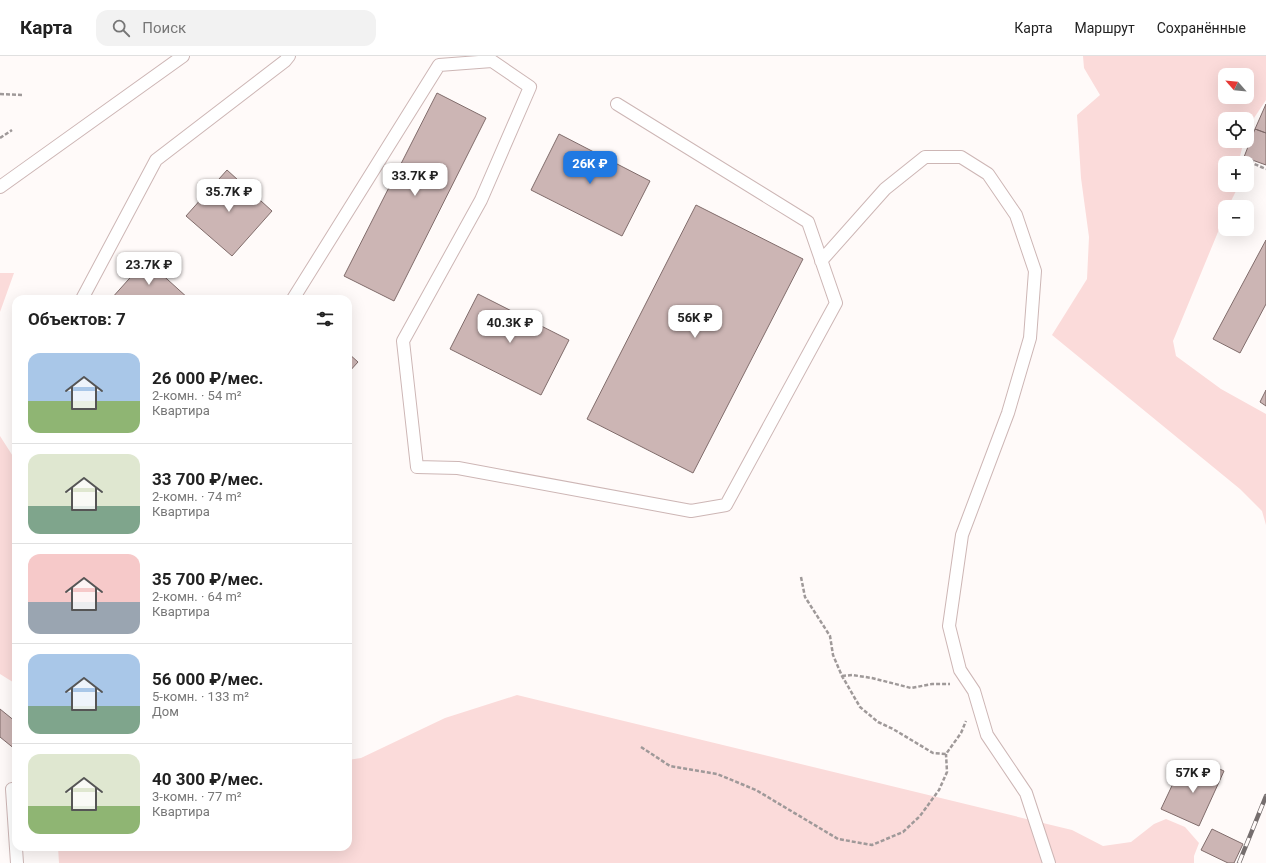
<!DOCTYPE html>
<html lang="ru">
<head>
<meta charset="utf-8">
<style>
	:root { --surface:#fff; --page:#f2f2f2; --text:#222; --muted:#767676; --line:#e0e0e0; --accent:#2079e2 }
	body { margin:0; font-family:Roboto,sans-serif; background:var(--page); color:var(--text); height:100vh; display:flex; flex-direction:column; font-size:15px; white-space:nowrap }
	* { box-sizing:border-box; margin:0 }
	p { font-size:13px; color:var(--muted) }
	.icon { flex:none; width:22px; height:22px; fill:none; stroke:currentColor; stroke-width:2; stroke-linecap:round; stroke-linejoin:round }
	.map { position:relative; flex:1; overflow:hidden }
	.panel { position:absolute; left:12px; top:239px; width:340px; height:556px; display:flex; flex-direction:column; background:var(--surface); border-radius:12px; box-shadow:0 4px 16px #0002 }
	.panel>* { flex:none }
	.needle { width:26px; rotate:297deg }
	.fabs { position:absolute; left:1218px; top:12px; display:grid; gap:8px }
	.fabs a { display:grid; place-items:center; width:36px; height:36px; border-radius:8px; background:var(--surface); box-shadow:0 4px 16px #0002; font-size:20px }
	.price { position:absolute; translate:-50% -34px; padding:0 9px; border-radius:8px; background:#fff; color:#222; font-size:13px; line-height:26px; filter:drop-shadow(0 1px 2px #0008) }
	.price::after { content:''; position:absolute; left:50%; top:24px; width:12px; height:9px; margin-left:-6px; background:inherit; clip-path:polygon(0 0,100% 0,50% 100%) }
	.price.current { background:var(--accent); color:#fff }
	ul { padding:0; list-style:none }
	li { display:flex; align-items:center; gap:12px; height:100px; padding:0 16px }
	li+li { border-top:1px solid var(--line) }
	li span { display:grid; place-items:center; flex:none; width:112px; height:80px; border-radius:12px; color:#555 }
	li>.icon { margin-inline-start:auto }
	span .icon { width:48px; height:48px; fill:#fffc; stroke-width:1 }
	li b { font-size:17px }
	h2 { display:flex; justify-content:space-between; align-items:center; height:48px; padding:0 16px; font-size:17px }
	header { display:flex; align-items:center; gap:24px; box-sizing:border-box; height:56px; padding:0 20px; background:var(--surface); border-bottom:1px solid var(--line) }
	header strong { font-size:19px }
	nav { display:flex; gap:22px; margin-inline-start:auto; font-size:14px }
	.search { width:280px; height:36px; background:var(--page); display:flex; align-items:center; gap:10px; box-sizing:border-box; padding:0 14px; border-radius:12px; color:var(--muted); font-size:15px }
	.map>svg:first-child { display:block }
	.green { fill:#fbdbda; fill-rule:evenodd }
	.building { fill:#ccb5b4; stroke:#806c6b }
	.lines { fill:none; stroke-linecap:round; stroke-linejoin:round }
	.service-casing { stroke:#cdb6b5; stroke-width:14 }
	.path { stroke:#9f9999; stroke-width:2.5; stroke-dasharray:4 2; stroke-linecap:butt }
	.service { stroke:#fff; stroke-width:12 }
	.rail-casing { stroke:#756e6e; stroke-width:4.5 }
	.rail { stroke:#fffaf9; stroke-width:3; stroke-dasharray:9; stroke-linecap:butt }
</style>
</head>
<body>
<header>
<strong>Карта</strong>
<div class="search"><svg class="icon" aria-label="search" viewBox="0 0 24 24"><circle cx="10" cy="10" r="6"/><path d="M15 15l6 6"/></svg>Поиск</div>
<nav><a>Карта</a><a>Маршрут</a><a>Сохранённые</a></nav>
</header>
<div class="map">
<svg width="1266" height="807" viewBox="0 0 1266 807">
	<rect width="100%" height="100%" fill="#fffaf9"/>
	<path class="green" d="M1083,0h183v44l-16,24 -3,8v-13h-22v22h19l-4,15 4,7h-19v22h14l-11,22h-3v8l-52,126 3,15 45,33 45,25v111l-4,-14 -22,-22 -188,-154 35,-56 2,-42 -8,-59 -4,-63 23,-20 -16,-27zM1225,19h22v22h-22z
		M0,217h14l-14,39z
		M0,380l16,25v223l-16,-10z
		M517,639l555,135 31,16 28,-4 23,-18 12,-5 19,8 14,16 -5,13v7h-1135l-1,-16h290v-87l13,-2 84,-40z"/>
	<path class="building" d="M437,37l49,25 -92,183 -50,-25z
		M1266,48v29l-11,-4z
		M1255,73l11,4v32l-22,-8z
		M559,78l91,47 -28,55 -91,-46z
		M227,114l45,41 -40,45 -46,-40z
		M696,149l107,54 -110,214 -106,-54z
		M1266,184v64l-26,49 -27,-14z
		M146,204l43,39h-78z
		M478,238l91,46 -28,55 -91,-46z
		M348,297l10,9 -10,11z
		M1266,334v16l-6,-4z
		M0,653l16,13v28l-16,-13z
		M1202,705l22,10 -25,55 -38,-17 16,-34 15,7z
		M1212,773l31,15 -9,19h-6l-27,-13z"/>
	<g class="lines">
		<g class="service-casing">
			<path id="service" d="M0,131l183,-131
				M821,205l64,-72 40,-32h36l27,17 28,41 19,56 -5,67 -22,75 -46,122 -13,91 11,44 14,21 13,44 39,58 23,70
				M82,243l74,-139 129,-99 4,-5
				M293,243l146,-234 53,-4 38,26 -49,113 -78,141 14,126 41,1 233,43 35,-6 110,-202 -28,-81 -191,-118
				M12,733l5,74"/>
		</g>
		<path class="path" d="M0,38l23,1
			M0,82l12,-8
			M1253,104l-1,3 14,6
			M801,521l4,20 25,39 3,19 9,21 18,31 18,15 15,7 40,24 13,1 15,-21 5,-12
			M842,620l10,-1 20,3 39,10 21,-4h18
			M641,691l29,19 47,8 39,16 82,49 34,6 31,-13 17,-16 19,-26 8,-18 -1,-18"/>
		<use href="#service" class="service"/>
		<g class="rail-casing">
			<path id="rail" d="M1239,807l27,-67"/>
		</g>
		<use href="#rail" class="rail"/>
	</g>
</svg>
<div class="fabs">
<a><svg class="needle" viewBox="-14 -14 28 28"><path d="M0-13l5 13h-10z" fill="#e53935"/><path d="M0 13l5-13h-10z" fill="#767676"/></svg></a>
<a><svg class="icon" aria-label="locate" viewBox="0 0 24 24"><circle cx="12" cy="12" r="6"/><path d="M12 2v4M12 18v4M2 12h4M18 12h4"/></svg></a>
<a>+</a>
<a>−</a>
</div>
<b class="price current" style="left:590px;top:129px">26K ₽</b>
<b class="price" style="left:415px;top:141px">33.7K ₽</b>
<b class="price" style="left:229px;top:157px">35.7K ₽</b>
<b class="price" style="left:149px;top:230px">23.7K ₽</b>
<b class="price" style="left:695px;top:283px">56K ₽</b>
<b class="price" style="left:510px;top:288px">40.3K ₽</b>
<b class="price" style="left:1193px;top:738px">57K ₽</b>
<section class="panel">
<h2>Объектов: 7<svg class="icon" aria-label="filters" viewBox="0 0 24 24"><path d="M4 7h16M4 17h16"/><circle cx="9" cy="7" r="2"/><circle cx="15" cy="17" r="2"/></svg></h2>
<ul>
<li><span style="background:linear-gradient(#a9c7e8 60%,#8fb573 0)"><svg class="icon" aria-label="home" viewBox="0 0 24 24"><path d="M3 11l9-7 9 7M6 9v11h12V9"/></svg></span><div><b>26 000 ₽/мес.</b><p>2-комн. · 54 m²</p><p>Квартира</p></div></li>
<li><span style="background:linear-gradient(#dfe7d0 65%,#7fa58c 0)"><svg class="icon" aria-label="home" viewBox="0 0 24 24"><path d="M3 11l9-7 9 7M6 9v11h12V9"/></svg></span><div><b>33 700 ₽/мес.</b><p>2-комн. · 74 m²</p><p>Квартира</p></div></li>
<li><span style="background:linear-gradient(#f6c9c9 60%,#9aa5b1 0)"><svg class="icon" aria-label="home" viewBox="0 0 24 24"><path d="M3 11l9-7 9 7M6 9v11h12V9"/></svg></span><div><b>35 700 ₽/мес.</b><p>2-комн. · 64 m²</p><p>Квартира</p></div></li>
<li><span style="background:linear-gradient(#a9c7e8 65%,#7fa58c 0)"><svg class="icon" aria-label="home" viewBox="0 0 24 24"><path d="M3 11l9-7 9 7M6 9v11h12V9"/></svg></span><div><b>56 000 ₽/мес.</b><p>5-комн. · 133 m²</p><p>Дом</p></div></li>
<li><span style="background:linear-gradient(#dfe7d0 65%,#8fb573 0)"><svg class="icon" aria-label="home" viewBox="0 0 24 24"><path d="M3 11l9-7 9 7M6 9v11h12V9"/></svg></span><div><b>40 300 ₽/мес.</b><p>3-комн. · 77 m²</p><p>Квартира</p></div></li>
</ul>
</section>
</div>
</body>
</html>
